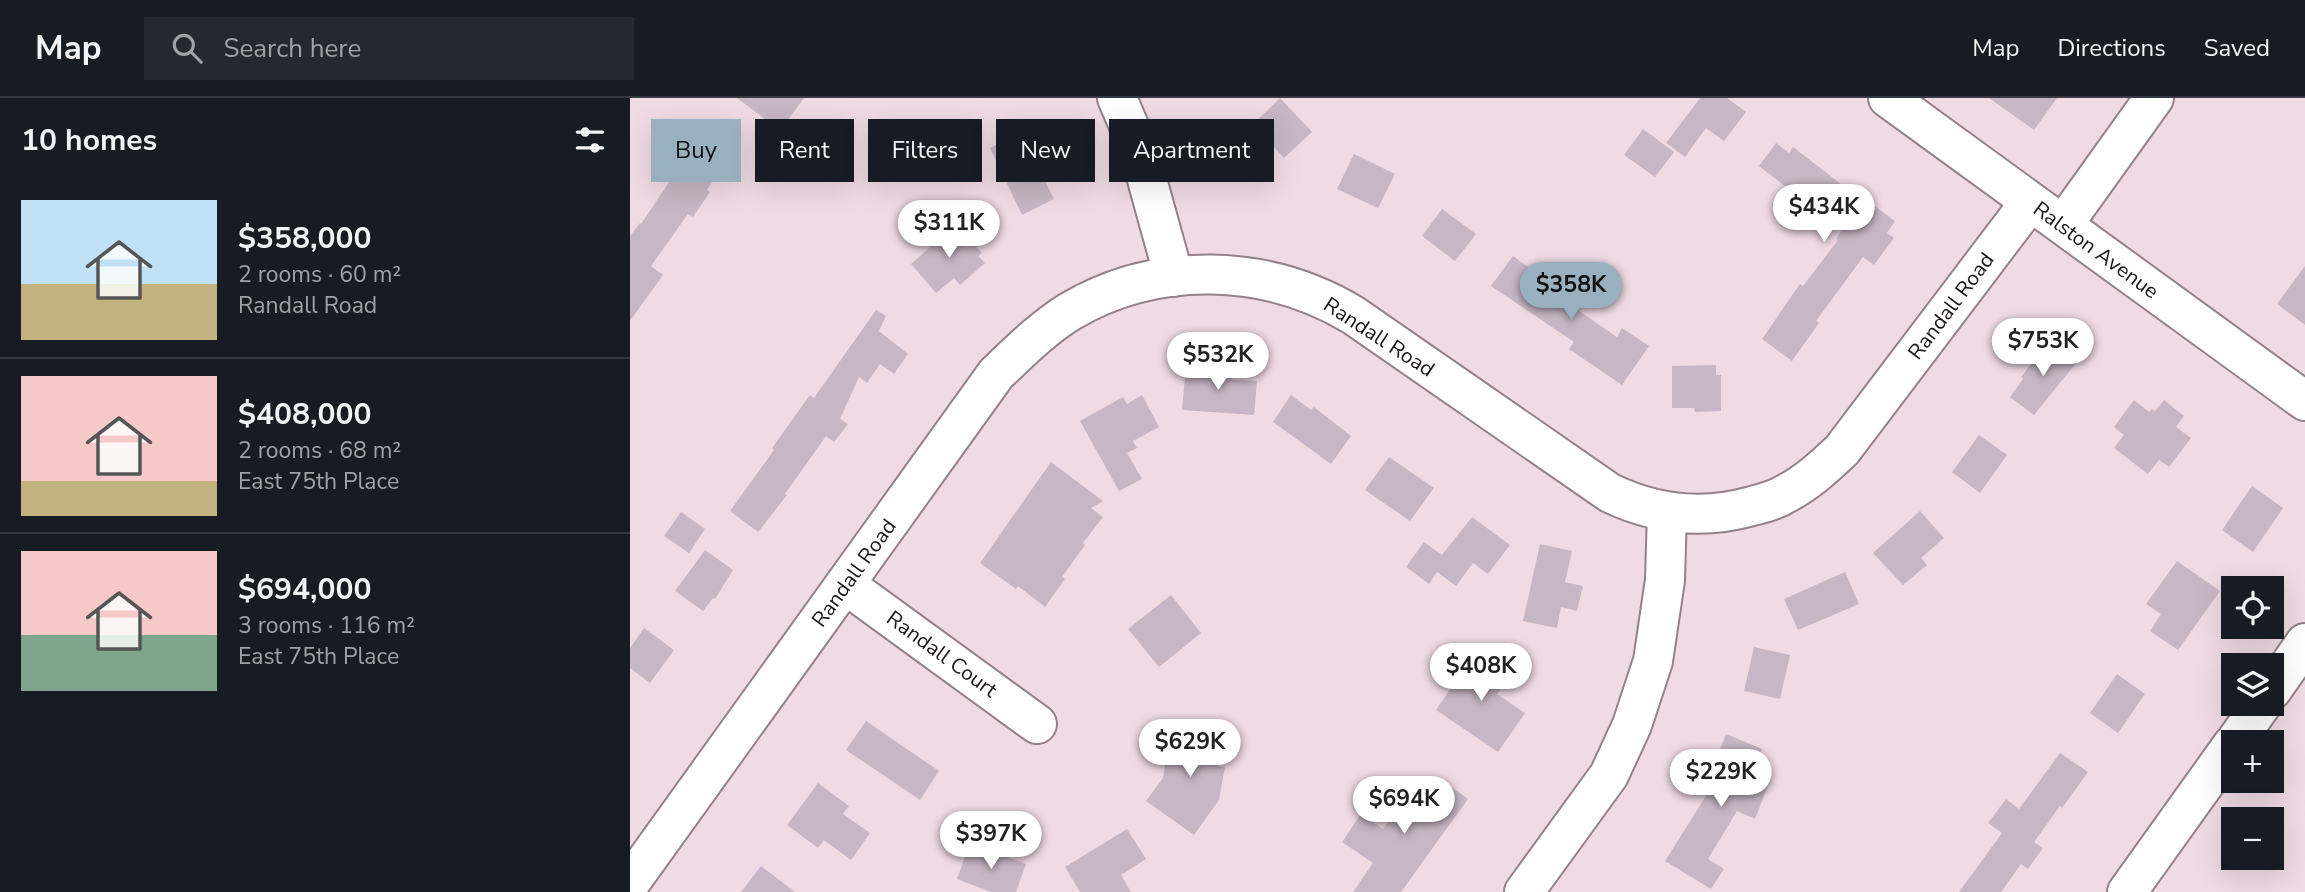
<!DOCTYPE html>
<html lang="en">
<head>
<meta charset="utf-8">
<style>
	:root { --surface:#171b24; --page:#242831; --text:#f1f3f6; --muted:#9ea1a6; --line:#363941; --accent:#98b0bf }
	body { margin:0; font-family:"Nunito Sans",sans-serif; background:var(--page); color:var(--text); height:100vh; display:flex; flex-direction:column; font-size:26px; white-space:nowrap }
	* { box-sizing:border-box; margin:0 }
	p { font-size:23px; color:var(--muted) }
	.icon { flex:none; width:38px; height:38px; fill:none; stroke:currentColor; stroke-width:2; stroke-linecap:round; stroke-linejoin:round }
	.map { position:relative; flex:1; overflow:hidden }
	.details { display:flex; flex-direction:column; background:var(--surface); width:630px }
	.details>* { flex:none }
	.top-card { position:absolute; left:21px; top:21px; width:665px; height:63px; display:flex; gap:14px }
	.buttons { position:absolute; left:1591px; top:478px; display:grid; gap:14px }
	.buttons a { display:grid; place-items:center; width:63px; height:63px; border-radius:0px; background:var(--surface); box-shadow:0 7px 28px #0002; font-size:35px }
	.price { position:absolute; translate:-50% -60px; padding:0 16px; border-radius:24px; background:#fff; color:#222; font-size:23px; line-height:46px; filter:drop-shadow(0 2px 4px #0008) }
	.price::after { content:''; position:absolute; left:50%; top:42px; width:21px; height:16px; margin-left:-10px; background:inherit; clip-path:polygon(0 0,100% 0,50% 100%) }
	.price.on { background:var(--accent); color:#111 }
	ul { padding:0; list-style:none }
	li { display:flex; align-items:center; gap:21px; height:175px; padding:0 21px }
	li+li { border-top:2px solid var(--line) }
	li span { display:grid; place-items:center; flex:none; width:196px; height:140px; border-radius:0px; color:#555 }
	li>.icon { margin-inline-start:auto }
	span .icon { width:84px; height:84px; fill:#fffc; stroke-width:1 }
	li b { font-size:30px }
	h2 { display:flex; justify-content:space-between; align-items:center; height:84px; padding:0 21px; font-size:30px }
	.tag { padding:0 24px; border-radius:0px; background:var(--surface); box-shadow:0 7px 28px #0002; font-size:24px; line-height:63px }
	.tag.on { background:var(--accent); color:#111 }
	header { display:flex; align-items:center; gap:42px; box-sizing:border-box; height:98px; padding:0 35px; background:var(--surface); border-bottom:2px solid var(--line) }
	header strong { font-size:33px }
	nav { display:flex; gap:38px; margin-inline-start:auto; font-size:24px }
	.search { width:490px; height:63px; background:var(--page); display:flex; align-items:center; gap:18px; box-sizing:border-box; padding:0 24px; border-radius:0px; color:var(--muted); font-size:26px }
	main { display:flex; flex:1; min-height:0 }
	.map>svg:first-child { display:block }
	.building { fill:#c7b7c6 }
	.lines { fill:none; stroke-linecap:round; stroke-linejoin:round }
	.minor-casing { stroke:#958189; stroke-width:42 }
	.minor { stroke:#fff; stroke-width:38 }
	.labels { text-anchor:middle; stroke-width:5; stroke-linejoin:round; paint-order:stroke }
	.street-label { font-size:21px; fill:#1d1519; stroke:#fff }
</style>
</head>
<body>
<header>
<strong>Map</strong>
<div class="search"><svg class="icon" aria-label="search" viewBox="0 0 24 24"><circle cx="10" cy="10" r="6"/><path d="M15 15l6 6"/></svg>Search here</div>
<nav><a>Map</a><a>Directions</a><a>Saved</a></nav>
</header>
<main>
<section class="details">
<h2>10 homes<svg class="icon" aria-label="filters" viewBox="0 0 24 24"><path d="M4 7h16M4 17h16"/><circle cx="9" cy="7" r="2"/><circle cx="15" cy="17" r="2"/></svg></h2>
<ul>
<li><span style="background:linear-gradient(#bfe0f5 60%,#c2b280 0)"><svg class="icon" aria-label="home" viewBox="0 0 24 24"><path d="M3 11l9-7 9 7M6 9v11h12V9"/></svg></span><div><b>$358,000</b><p>2 rooms · 60 m²</p><p>Randall Road</p></div></li>
<li><span style="background:linear-gradient(#f6c9c9 75%,#c2b280 0)"><svg class="icon" aria-label="home" viewBox="0 0 24 24"><path d="M3 11l9-7 9 7M6 9v11h12V9"/></svg></span><div><b>$408,000</b><p>2 rooms · 68 m²</p><p>East 75th Place</p></div></li>
<li><span style="background:linear-gradient(#f6c9c9 60%,#7fa58c 0)"><svg class="icon" aria-label="home" viewBox="0 0 24 24"><path d="M3 11l9-7 9 7M6 9v11h12V9"/></svg></span><div><b>$694,000</b><p>3 rooms · 116 m²</p><p>East 75th Place</p></div></li>
</ul>
</section>
<div class="map">
<svg width="1675" height="794" viewBox="0 0 1675 794">
	<rect width="100%" height="100%" fill="#f0dae4"/>
	<path class="building" d="M107,0h67l-20,27 14,11 -13,18 -26,-18 10,-14z
		M650,0l32,34 -28,26 -31,-34z
		M1070,0h27l19,14 -22,29 -18,-13 -21,29 -19,-14z
		M1359,0h68l-23,32z
		M1013,31l31,23 -19,25 -31,-22z
		M390,34l34,67 -32,16 -32,-67z
		M66,44l30,19 -19,29 3,2 -17,25 -5,-3 -37,52 12,9 -33,46v-85l10,-13 1,1z
		M1146,45l13,10 4,-6 57,44 1,-2 44,32 -8,12 7,5 -20,27 -11,-8 -47,64 3,2 -27,38 -30,-22 38,-55 3,2 35,-46 -2,-1 6,-9 -83,-64z
		M724,56l41,20 -17,34 -41,-19z
		M812,111l34,25 -21,27 -33,-25z
		M326,126l26,29 -4,3 7,7 -25,22 -6,-7 -18,15 -25,-29z
		M883,158l54,39 -4,5 54,37 5,-9 27,18 -27,39 -53,-36 5,-7 -83,-56z
		M1675,168v59l-28,-21z
		M246,212l10,6 -7,15 29,23 -14,20 -14,-10 -13,19 -8,-6 -19,42 8,5 -14,18 -8,-6 -41,58 2,1 -29,37 -28,-21 44,-61 -2,-2 38,-53 4,3z
		M1419,243l28,21 -43,53 -24,-18 13,-18 -2,-2z
		M556,267l47,4 -1,11 25,1 -3,34 -72,-5z
		M1086,267v10h5v36l-26,1 -1,-4h-22v-42z
		M512,297l17,32 -26,14 4,7 -10,5 15,26 -23,12 -39,-70 43,-24 4,7z
		M661,297l20,15 3,-3 37,29 -20,28 -58,-42z
		M1504,302l15,12 3,-3 3,2 9,-11 20,16 -8,11 15,11 -22,29 -10,-7 -11,14 -34,-26 10,-13 -10,-8z
		M1349,337l28,20 -27,38 -28,-21z
		M759,359l45,31 -24,33 -45,-31z
		M421,364l52,39 -12,7 12,9 -20,26 2,2 -23,32 3,2 -20,28 -27,-21 -2,3 -36,-26z
		M1622,388l31,22 -30,44 -31,-22z
		M1290,413l24,27 -23,20 6,7 -24,20 -30,-32z
		M51,414l24,17 -16,24 -25,-17z
		M842,419l38,28 -22,29 -15,-11 -17,23 -19,-14 -8,12 -23,-17 18,-25 18,13z
		M910,446l32,7 -7,31 18,4 -6,25 -16,-4 -4,21 -34,-7z
		M75,452l28,20 -18,29 -2,-1 -10,13 -28,-20z
		M1547,463l43,30 -42,59 -28,-19 11,-17 -15,-10z
		M1215,474l14,32 -61,26 -14,-31z
		M541,497l30,38 -42,34 -31,-38z
		M14,530l30,22 -24,33 -20,-15v-20z
		M1124,549l36,8 -10,44 -36,-8z
		M847,551l23,16 -8,12 12,8 -7,9 28,19 -27,39 -62,-42z
		M1487,576l28,20 -27,39 -28,-20z
		M236,623l73,50 -19,29 -74,-50z
		M542,629l36,5 -1,7 15,3 -5,24 8,1 -6,33 -25,35 -48,-34 17,-23z
		M1096,636l36,15 -8,22 17,7 -16,41 -18,-8 -29,48 16,10 -13,20 -46,-28 51,-81 -7,-2z
		M1430,655l28,19 -26,36 -2,-2 -26,36 9,6 -15,21 -7,-5 -20,28h-42l43,-59 -14,-10 18,-24 13,10z
		M791,679l12,8 6,-7 29,21 -67,93h-48l20,-29 -31,-21 19,-28 22,15z
		M188,685l31,23 -6,8 27,19 -19,27 -27,-20 -6,8 -31,-23z
		M497,731l19,30 -25,16 10,17h-51l-15,-25z
		M340,745l56,21 -10,28h-25l-34,-13z
		M131,768l34,26h-54z"/>
	<g class="lines">
		<g class="minor-casing">
			<path id="minor" d="M487,0l21,49 36,130
				M1258,0l417,303
				M1433,127l91,-127
				M216,487l191,139
				M1642,592l33,-47
				M1605,644l27,-38
				M0,785l366,-509c23,-22 46,-45 73,-62 87,-52 198,-49 284,3l257,178c46,22 93,27 142,13 12,-3 24,-6 35,-13 21,-11 38,-27 55,-43l188,-248
				M894,794l85,-117 23,-50 21,-64 12,-81 2,-68
				M1497,794l106,-148"/>
		</g>
		<use href="#minor" class="minor"/>
	</g>
	<g class="labels">
		<g class="street-label">
			<text transform="translate(1466 152) rotate(36)" y="7">Ralston Avenue</text>
			<text transform="translate(1321 208) rotate(-53)" y="7">Randall Road</text>
			<text transform="translate(749 239) rotate(33)" y="7">Randall Road</text>
			<text transform="translate(224 475) rotate(-54)" y="7">Randall Road</text>
			<text transform="translate(312 556) rotate(36)" y="7">Randall Court</text>
		</g>
	</g>
</svg>
<div class="buttons">
<a><svg class="icon" aria-label="locate" viewBox="0 0 24 24"><circle cx="12" cy="12" r="6"/><path d="M12 2v4M12 18v4M2 12h4M18 12h4"/></svg></a>
<a><svg class="icon" aria-label="layers" viewBox="0 0 24 24"><path d="M12 4l9 5-9 5-9-5zM3 14l9 5 9-5"/></svg></a>
<a>+</a>
<a>−</a>
</div>
<b class="price" style="left:1194px;top:146px">$434K</b>
<b class="price" style="left:319px;top:162px">$311K</b>
<b class="price on" style="left:941px;top:224px">$358K</b>
<b class="price" style="left:1413px;top:280px">$753K</b>
<b class="price" style="left:588px;top:294px">$532K</b>
<b class="price" style="left:851px;top:605px">$408K</b>
<b class="price" style="left:560px;top:681px">$629K</b>
<b class="price" style="left:1091px;top:711px">$229K</b>
<b class="price" style="left:774px;top:738px">$694K</b>
<b class="price" style="left:361px;top:773px">$397K</b>
<div class="top-card">
<a class="tag on">Buy</a>
<a class="tag">Rent</a>
<a class="tag">Filters</a>
<a class="tag">New</a>
<a class="tag">Apartment</a>
</div>
</div>
</main>
</body>
</html>
